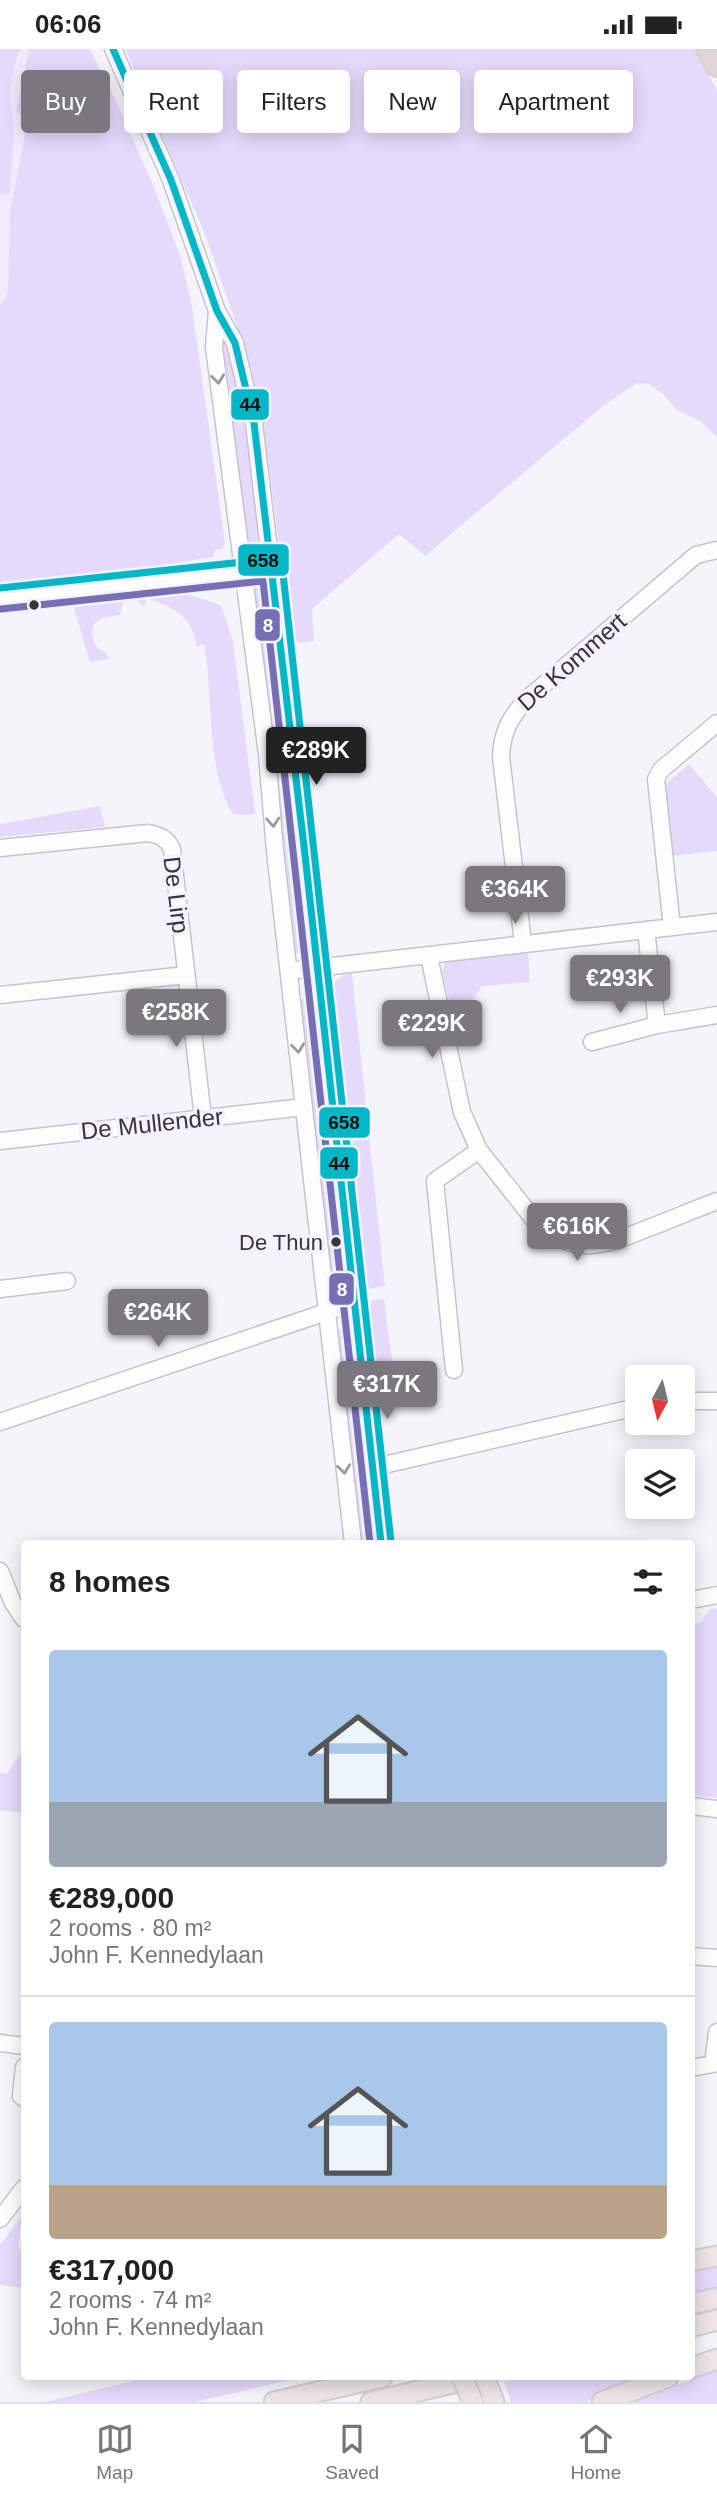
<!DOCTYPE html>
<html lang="en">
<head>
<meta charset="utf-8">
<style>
	:root { --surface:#fff; --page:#f2f2f2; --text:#222; --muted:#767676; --line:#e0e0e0; --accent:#7a787e }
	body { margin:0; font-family:Helvetica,sans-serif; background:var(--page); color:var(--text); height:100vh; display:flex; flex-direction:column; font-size:26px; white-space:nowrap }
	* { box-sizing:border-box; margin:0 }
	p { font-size:23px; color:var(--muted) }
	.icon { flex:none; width:38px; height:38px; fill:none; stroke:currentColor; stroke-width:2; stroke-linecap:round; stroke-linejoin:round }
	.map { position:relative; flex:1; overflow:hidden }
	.side { position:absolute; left:21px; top:1491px; width:674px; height:840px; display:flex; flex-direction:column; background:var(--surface); border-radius:7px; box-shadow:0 4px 18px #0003 }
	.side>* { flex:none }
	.banner { position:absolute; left:21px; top:21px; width:676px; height:63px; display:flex; gap:14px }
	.needle { width:46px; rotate:187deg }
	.controls { position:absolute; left:625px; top:1316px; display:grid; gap:14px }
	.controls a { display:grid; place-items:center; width:70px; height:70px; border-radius:7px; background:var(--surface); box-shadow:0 4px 18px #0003; font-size:35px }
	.price { position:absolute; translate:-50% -60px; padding:0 16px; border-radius:7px; background:var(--accent); color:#fff; font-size:23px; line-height:46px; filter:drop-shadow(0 2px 4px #0008) }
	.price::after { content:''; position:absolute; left:50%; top:42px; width:21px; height:16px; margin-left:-10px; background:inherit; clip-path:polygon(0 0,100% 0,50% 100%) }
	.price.active { background:#222; color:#fff }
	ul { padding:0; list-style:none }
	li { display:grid; align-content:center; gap:14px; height:371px; padding:0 28px }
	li+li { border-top:2px solid var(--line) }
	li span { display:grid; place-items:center; height:217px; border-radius:7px; color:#555 }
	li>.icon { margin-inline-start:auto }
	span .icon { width:126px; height:126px; fill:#fffc; stroke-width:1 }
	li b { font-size:30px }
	h2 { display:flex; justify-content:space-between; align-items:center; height:84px; padding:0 28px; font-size:30px }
	.pill { padding:0 24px; border-radius:7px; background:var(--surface); box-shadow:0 4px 18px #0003; font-size:24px; line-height:63px }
	.pill.active { background:var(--accent); color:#fff }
	.status { display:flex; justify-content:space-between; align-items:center; height:49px; padding:0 35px; background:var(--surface); direction:ltr }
	.status svg { height:19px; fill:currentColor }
	.tab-bar { display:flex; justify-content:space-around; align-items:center; height:98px; border-top:2px solid var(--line); background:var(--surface); font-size:19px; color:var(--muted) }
	.tab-bar a { display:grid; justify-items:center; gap:4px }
	.tab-bar .active { color:var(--accent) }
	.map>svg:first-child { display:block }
	.medical { fill:#f0ecfc }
	.green { fill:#e6dafc }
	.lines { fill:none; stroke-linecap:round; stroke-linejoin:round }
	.minor-casing { stroke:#c6c4ca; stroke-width:19 }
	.major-casing { stroke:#d0cfd2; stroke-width:23 }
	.highway-casing { stroke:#d0cfd2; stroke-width:26 }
	.minor { stroke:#fefdfe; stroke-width:16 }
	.major { stroke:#ece4e7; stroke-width:19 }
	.highway { stroke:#e0d4d9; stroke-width:23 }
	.major-bridge-casing { stroke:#d0cfd2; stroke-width:23; stroke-linecap:butt }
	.major-bridge { stroke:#ece4e7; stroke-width:19 }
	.bus-1-casing { stroke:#f5f1fe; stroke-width:12 }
	.bus-2-casing { stroke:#f5f1fe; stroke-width:12 }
	.bus-3-casing { stroke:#f5f1fe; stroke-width:12 }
	.bus-1 { stroke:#03b7c6; stroke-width:7 }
	.bus-2 { stroke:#7570b3; stroke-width:7 }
	.bus-3 { stroke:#03b7c6; stroke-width:7 }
	.oneway { stroke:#9a999c }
	.bus-dot { fill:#37353a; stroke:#f5f1fe; stroke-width:2.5 }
	.labels { text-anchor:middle; stroke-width:7; stroke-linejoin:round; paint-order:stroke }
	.bus-label { font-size:22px; fill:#37353a; stroke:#f5f1fe; text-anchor:end }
	.street-label { font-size:24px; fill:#37353a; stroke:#f5f1fe }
	.line-badge { stroke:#f5f1fe; stroke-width:2.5 }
	.badge-label { font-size:19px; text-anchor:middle; font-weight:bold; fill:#fff }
	.pale-badge-label { font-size:19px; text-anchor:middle; font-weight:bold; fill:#111 }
</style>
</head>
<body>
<div class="status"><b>06:06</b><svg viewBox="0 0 49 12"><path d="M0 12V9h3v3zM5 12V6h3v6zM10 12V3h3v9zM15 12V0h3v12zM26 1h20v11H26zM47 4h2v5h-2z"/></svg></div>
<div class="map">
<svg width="717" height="2353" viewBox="0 0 717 2353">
	<rect width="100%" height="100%" fill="#f6f4fb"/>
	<path class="medical" d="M0,0h29l-13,62 9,8v16l-15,78 -2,75 -2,9 -6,8z"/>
	<path class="green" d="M0,0h20l-7,21 -3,23 4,37 -4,63 -10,1z
		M29,0h61l28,56 37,85 26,68 11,49 33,236 -3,6 -7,1 -2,7 -213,35v-287l6,-8 2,-9 2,-75 15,-79v-15l-9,-7z
		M125,0h569l23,41v347l-17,-16 -23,-11 -13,-15 -15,-11 -12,-1 -34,23 -178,150 -26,-22 -87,75 2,32 -16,2 -7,-7 -23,-175 -13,-76 -13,-45 -38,-108z
		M222,279c20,72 32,143 39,216l-6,4 -6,-2 -4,-7 -24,-196z
		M259,535h5l4,5 40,358 -3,6 -5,2 -8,-5 -40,-359 2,-5z
		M187,545l34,11 12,36 22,173 -16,1 -7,-2c-27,-47 -18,-117 -28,-169l-7,3c-6,-33 -21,-37 -49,-49l-4,9 -9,-8 1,-3z
		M121,550l2,5 -3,11 -19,3 -8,7c-2,13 0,23 13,27l3,7 -19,3 -17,-57z
		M689,715l28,33v54l-44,5 -7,-69 1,-4z
		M100,757l5,21 -105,10v-13z
		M528,902l2,31 -48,4 -8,12 -22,15 -10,-43 4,-9z
		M352,924l33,313 -17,3 -36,-305 10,-8z
		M305,948l6,2 3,5 33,291 -3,6h-10l-3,-4 -32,-296z
		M384,1250l11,85h-16l-9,-77 2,-7z
		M343,1278l7,2 27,214h-21l-21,-207 2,-5z
		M717,1559v190l-26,-3v-170l9,-2 10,-14z
		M24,1699v65l-24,-3v-37l7,1z
		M24,2164v8l-4,6 -2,22 6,1v38l-24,-3v-40z
		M717,2215v29l-26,5v-29z
		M717,2320v33h-84z
		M150,2328h153l-108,25h-150z
		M527,2328h124l-66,25h-74l-7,-20z"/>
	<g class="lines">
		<g class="minor-casing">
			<path id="minor" d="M113,0l58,131 46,131 18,32 19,80 51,432 76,688
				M217,262l-3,36 53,407 8,97 78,692
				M0,550l272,-30
				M0,799l148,-15c11,2 19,5 24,16l31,269
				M672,878l-16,-148 5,-9 56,-47
				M646,881l11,95
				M523,894l-22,-186c1,-25 9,-40 26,-58l169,-144 21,-5
				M429,907l33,156 17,38 56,71c40,36 66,26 111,8 24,-9 47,-19 71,-28
				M289,922l428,-49
				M0,946l186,-20
				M592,993l65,-17 60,-10
				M0,1092l304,-34
				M0,1240l67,-8
				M454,1321l-19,-189 44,-31
				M682,1352h35
				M0,1373l353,-119
				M374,1415h14l249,-57
				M0,1522l13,32 11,16
				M691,1551l26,-5
				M691,1757l26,3
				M691,1907l26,2
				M0,1994l24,3
				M713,2014l4,-31
				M24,2018l-3,29 3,2
				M691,2019l26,-5
				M0,2170l24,-31"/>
		</g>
		<g class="major-casing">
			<path id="major" d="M691,2212l26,-5
				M691,2255l26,-6
				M691,2278l26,-7
				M691,2319l26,-9
				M484,2328l10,25
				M274,2353l108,-25
				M371,2353l108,-25
				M602,2353l66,-25"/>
		</g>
		<g class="highway-casing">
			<path id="highway" d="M708,0l9,16"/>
		</g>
		<use href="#minor" class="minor"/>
		<use href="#major" class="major"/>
		<use href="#highway" class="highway"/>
		<g class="major-bridge-casing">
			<path id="major-bridge" d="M462,2328l11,25"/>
		</g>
		<use href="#major-bridge" class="major-bridge"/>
		<g class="bus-1-casing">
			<path id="bus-1" d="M113,0l58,131 46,131 18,32 19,80 51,432 76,688"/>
		</g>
		<g class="bus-2-casing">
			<path id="bus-2" d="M1,560l262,-28 107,962"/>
		</g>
		<g class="bus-3-casing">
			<path id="bus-3" d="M0,539l271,-29 6,1 5,5 109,977"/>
		</g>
		<use href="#bus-1" class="bus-1"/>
		<use href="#bus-2" class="bus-2"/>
		<use href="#bus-3" class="bus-3"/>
	</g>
	<defs><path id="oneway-chevron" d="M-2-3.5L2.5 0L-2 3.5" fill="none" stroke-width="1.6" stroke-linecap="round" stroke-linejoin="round" transform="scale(1.75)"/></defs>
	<g class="oneway">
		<use href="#oneway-chevron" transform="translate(218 330) rotate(83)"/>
		<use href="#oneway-chevron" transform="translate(273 773) rotate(86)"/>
		<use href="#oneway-chevron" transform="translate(298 999) rotate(83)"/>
		<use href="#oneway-chevron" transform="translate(344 1420) rotate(83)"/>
	</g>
	<g class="bus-dot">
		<circle cx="34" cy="556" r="6"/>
		<circle cx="336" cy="1193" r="6"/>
	</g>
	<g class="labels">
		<g class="bus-label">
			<text x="323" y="1201">De Thun</text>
		</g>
		<g class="street-label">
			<text transform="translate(572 613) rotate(-41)" y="8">De Kommert</text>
			<text transform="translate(176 846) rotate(83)" y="8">De Lirp</text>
			<text transform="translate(152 1075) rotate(-6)" y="8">De Mullender</text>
		</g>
	</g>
	<g class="line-badge">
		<rect x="230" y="339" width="40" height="33" rx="7" fill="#03b7c6"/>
		<rect x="237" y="494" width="53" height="34" rx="7" fill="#03b7c6"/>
		<rect x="254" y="559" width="27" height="34" rx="7" fill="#7570b3"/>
		<rect x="318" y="1057" width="53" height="33" rx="7" fill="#03b7c6"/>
		<rect x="319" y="1097" width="40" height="34" rx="7" fill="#03b7c6"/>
		<rect x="328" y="1223" width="27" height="34" rx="7" fill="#7570b3"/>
	</g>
	<g class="badge-label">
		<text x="268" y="583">8</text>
		<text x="342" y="1247">8</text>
	</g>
	<g class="pale-badge-label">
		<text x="250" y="362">44</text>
		<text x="263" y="518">658</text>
		<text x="344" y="1080">658</text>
		<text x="339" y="1121">44</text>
	</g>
</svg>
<div class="controls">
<a><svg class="needle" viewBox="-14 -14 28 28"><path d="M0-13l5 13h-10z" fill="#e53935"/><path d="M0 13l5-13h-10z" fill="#767676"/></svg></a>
<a><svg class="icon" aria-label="layers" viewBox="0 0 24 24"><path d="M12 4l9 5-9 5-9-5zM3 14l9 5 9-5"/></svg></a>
</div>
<b class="price active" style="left:316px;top:738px">€289K</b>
<b class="price" style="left:515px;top:877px">€364K</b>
<b class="price" style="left:620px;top:966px">€293K</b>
<b class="price" style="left:176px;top:1000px">€258K</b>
<b class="price" style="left:432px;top:1011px">€229K</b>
<b class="price" style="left:577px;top:1214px">€616K</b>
<b class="price" style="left:158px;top:1300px">€264K</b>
<b class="price" style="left:387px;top:1372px">€317K</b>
<div class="banner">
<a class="pill active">Buy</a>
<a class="pill">Rent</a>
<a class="pill">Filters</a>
<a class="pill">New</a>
<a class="pill">Apartment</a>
</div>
<section class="side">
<h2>8 homes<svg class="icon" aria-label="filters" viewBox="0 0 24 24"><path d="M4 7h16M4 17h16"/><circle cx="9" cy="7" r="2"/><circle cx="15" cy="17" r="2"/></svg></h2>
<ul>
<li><span style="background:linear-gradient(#a9c7e8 70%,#9aa5b1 0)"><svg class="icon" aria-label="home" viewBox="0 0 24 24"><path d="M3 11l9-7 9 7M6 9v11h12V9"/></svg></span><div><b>€289,000</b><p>2 rooms · 80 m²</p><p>John F. Kennedylaan</p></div></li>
<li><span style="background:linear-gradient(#a9c7e8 75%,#b9a48a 0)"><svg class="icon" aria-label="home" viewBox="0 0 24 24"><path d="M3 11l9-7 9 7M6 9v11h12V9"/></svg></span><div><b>€317,000</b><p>2 rooms · 74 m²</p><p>John F. Kennedylaan</p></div></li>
</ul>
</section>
</div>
<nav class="tab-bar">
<a class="active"><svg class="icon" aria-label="map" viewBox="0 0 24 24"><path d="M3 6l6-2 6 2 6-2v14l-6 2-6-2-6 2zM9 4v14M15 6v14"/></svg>Map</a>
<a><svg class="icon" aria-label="saved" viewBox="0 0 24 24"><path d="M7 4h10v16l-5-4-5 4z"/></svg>Saved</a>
<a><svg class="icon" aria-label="home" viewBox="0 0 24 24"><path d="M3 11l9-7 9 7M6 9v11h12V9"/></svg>Home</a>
</nav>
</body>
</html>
